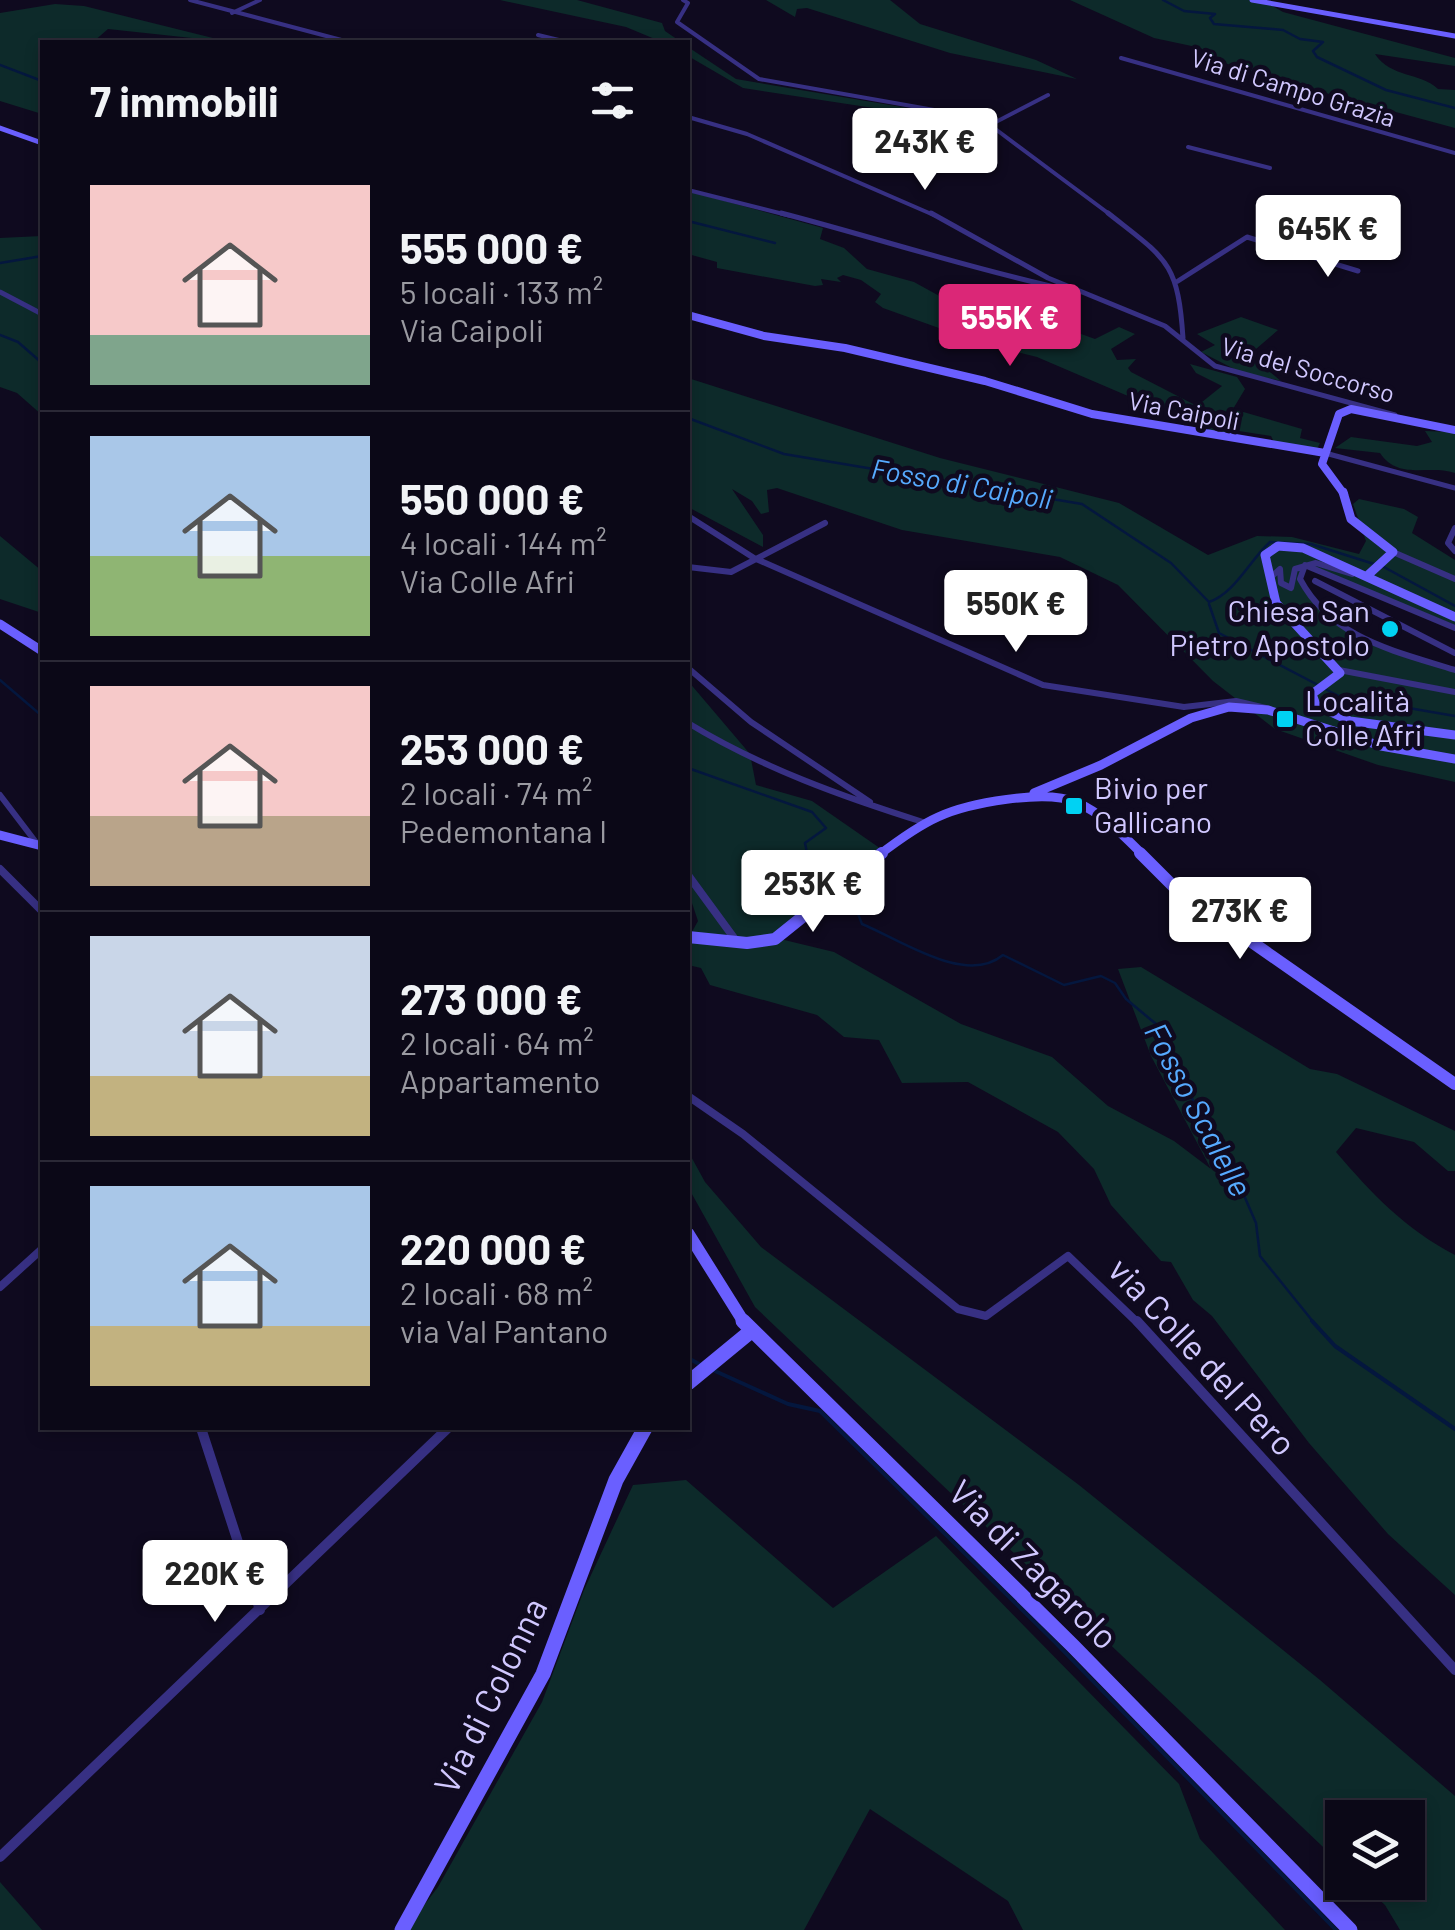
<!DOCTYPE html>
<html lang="it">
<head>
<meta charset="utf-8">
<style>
	:root { --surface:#0b0817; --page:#141120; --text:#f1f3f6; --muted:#9a9aa1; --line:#2b2936; --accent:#db2777 }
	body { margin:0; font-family:Barlow,sans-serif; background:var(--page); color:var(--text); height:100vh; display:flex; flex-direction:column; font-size:38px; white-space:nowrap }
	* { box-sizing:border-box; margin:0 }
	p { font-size:32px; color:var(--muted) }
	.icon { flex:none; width:55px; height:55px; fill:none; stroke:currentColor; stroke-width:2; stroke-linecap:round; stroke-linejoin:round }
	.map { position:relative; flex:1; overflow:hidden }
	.details { position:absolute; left:40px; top:40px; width:650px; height:1390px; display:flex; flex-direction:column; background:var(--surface); border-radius:0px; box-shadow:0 5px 15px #0003,0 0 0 2px var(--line) }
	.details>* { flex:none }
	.fabs { position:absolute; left:1325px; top:1800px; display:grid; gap:20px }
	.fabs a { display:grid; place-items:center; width:100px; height:100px; border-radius:0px; background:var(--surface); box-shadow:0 5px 15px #0003,0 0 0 2px var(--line); font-size:50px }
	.price { position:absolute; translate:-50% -85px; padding:0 22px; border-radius:10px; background:#fff; color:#222; font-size:32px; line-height:65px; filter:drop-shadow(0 2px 5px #0008) }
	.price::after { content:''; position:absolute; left:50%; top:60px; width:30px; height:22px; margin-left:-15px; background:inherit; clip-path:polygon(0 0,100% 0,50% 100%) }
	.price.active { background:var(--accent); color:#fff }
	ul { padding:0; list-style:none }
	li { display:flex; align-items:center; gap:30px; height:250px; padding:0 50px }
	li+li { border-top:2px solid var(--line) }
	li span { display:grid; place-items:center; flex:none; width:280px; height:200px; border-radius:0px; color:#555 }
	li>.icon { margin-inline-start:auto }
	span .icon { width:120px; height:120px; fill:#fffc; stroke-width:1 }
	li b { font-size:42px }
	h2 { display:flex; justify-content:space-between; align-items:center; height:120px; padding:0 50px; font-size:42px }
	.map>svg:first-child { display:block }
	.green { fill:#0d2a2a }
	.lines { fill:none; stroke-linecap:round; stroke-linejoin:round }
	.stream-far1 { stroke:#04173e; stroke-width:2.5 }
	.stream { stroke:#04173e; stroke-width:4 }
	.street-far4 { stroke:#373083; stroke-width:4 }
	.street-far3 { stroke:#373083; stroke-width:5 }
	.street-far2 { stroke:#373083; stroke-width:6 }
	.street-far1 { stroke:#373083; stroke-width:8 }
	.street { stroke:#373083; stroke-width:10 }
	.secondary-far4 { stroke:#6a5fff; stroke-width:5 }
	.secondary-far3 { stroke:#6a5fff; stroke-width:8 }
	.secondary-far2 { stroke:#6a5fff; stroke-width:9 }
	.secondary-far1 { stroke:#6a5fff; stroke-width:12 }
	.secondary { stroke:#6a5fff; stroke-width:15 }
	.poi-dot { fill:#00d2f3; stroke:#0f0a1f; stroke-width:4 }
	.labels { text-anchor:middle; stroke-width:9; stroke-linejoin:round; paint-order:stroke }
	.far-street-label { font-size:25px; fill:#d1c8ff; stroke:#0f0a1f }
	.far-water-label { font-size:28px; font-style:italic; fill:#56aaff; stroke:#0f0a1f }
	.poi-label { font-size:30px; fill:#d1c8ff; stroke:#0f0a1f; text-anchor:start }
	.water-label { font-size:32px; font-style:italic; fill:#56aaff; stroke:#0f0a1f }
	.near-street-label { font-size:35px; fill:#d1c8ff; stroke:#0f0a1f }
</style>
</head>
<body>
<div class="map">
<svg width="1455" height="1930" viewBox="0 0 1455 1930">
	<rect width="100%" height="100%" fill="#0f0a1f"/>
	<path class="green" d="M500,0h77l85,23 3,8 16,11h-19l-36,-15z
		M766,0h124l30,24 116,36 41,19 -127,-26 -143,-45 -10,1 -2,8z
		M1070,0h192l21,12 172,46v8l-80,-12c16,24 45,18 63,35l17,1v38l-203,-55 -41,-15 -10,-10 -47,-10z
		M55,4l29,2 145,36 -121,-13 -15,13h-51v72l-42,-13v-88z
		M688,47l48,32 231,39 18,7 -242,-37 -55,-32z
		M688,191l135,37 -3,11 24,9 23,21 47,13 49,27 26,3 22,15 48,-1 36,13 24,-12 16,7 -24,15 6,11 19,-1 -8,9 3,4 66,34 25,-20 -26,-13 -6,-9 47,13 8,12 -12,20 69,20 -2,9 20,5 -3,6 -42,-5 -4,-8 -32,-5 -4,8 -38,-8 3,-10 -51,-16 -112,-48 -59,-15 -95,-34 -8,-6 6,-8 -20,-14 -18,-5 -6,3 4,4 -20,-3 2,6 -8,1 -98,-18v-6l-29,-8z
		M42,236v179l-25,-22 -17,-6v-149z
		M1241,317l37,13 -29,25 32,26 -41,-9 -39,-20 14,-7 -18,-11z
		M688,378l252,80 179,45 89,52 49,-19 35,1 67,17 7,-13 -13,-37 6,-5 45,10 14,8 -6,16 43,27v65l-145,-59 -9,7c14,61 103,78 154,97v112l-77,-17 -103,-36 -62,-48 -95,-96 -58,-28 -158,-27 -125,-42 -10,2 2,22 -8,2 -9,-13 -20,-12 31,46v12l-75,-40z
		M1425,431l30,1v41c-27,-9 -56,8 -75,-20l-45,-5 16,-11 66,9 15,-4z
		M0,536l42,35v42l-42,-14z
		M688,681l62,73 6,31 56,16 72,50 -108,87 58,14 127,72 91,33 56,49 66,35 37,28 -60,-113 -33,-87 23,-2 169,102 27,5 118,57v40h-7l-34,-29 -58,-14 -20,24c36,42 69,77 119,103v340l-67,-61 -79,-91 -97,-127 -19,-16 -22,-38 -10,-1 -50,-56 -17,-36 -36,-37 -90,-50 -66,1 -23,-43 -35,-3 -27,-22 -107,-30 -9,-17 -13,-3v-26l10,-18 -10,-30z
		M688,1151l17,31 56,65 318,238 241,195 135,116v134h-55l-15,-25 -24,-22 47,-1v-64h-66v47l-587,-558 -67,-120z
		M686,1480l147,128 103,-72 243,248 21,55 85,91h-262l-15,-29 -138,-92 -66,121h-399l33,-43 104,-185 42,-112 49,-105z
		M0,1882l42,48h-42z"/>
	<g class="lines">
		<path class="stream-far1" d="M1163,0l21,11 31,3 -5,4 4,6 69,6 17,9 23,3 -10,9 4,6 69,33 69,18
			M0,65l42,16
			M688,221l87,22
			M0,263l42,-7
			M0,335l18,7 24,21
			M688,418l96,36 298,50 89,59 38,39c26,-9 40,-41 61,-60l41,2 63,20
			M1382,566l73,40
			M1209,604l10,29 99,52
			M0,680l42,36
			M1325,689l14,7 116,20
			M688,768l124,44 14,16 -21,15 2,10 30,10 11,9
			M855,883l-4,13 11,28c39,16 104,62 141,31l61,30 37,-9 14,7 11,16 30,25 15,49 19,20 20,51 26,33 20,46 4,33 55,68"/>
		<path class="stream" d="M1312,1321l23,25 120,83
			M688,1358l11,6
			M715,1371l73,33 32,7 234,230 282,289"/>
		<path class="street-far4" d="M190,0l159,42
			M683,0l5,3 -11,19 82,57 209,37 22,9 122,91
			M232,13l28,-13
			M538,35l29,7
			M1121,58l334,95
			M688,117l59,17 189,82
			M926,117l65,13
			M990,125l58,-30
			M1188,147l82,21
			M688,190l103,26"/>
		<path class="street-far3" d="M781,213c96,25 190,56 287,77
			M931,213l117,65 117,48 50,40 180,49
			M1108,213c58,46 70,48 75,125
			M1178,281l69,-44 111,34
			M0,292l42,22
			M1325,453l130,35"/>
		<path class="street-far2" d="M688,516l66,42 289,127 141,22 52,-6 34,8
			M1455,528l-7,15 7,8
			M1393,552l62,27
			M1305,565l-5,14c32,60 95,72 155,91
			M1307,566l148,62
			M688,567l43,5 94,-49
			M1271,577l9,-8 1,14 10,5 4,-19 21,-6 36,11
			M1315,581l140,72
			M688,668l63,54 119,80
			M1339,670l116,22
			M688,723c74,45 155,74 238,100
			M0,795l38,50"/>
		<path class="street-far1" d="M0,869l42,42
			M688,875l49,67
			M688,1096l55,38 215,175 28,7 82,-60 71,68
			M0,1287l42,-38"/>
		<path class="street" d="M1137,1321l318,349
			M201,1428l59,182
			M0,1857l448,-429"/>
		<path class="secondary-far4" d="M1252,0l203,36
			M0,128l42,15"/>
		<path class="secondary-far3" d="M688,315l76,21 81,12 140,33 107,33 233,39
			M1344,494l-22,-30 17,-50 12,-5 104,21"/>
		<path class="secondary-far2" d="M1343,492l8,27 42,33 -25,23
			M1455,617l-152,-69 -25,-2 -13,9 11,48 64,70 -28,21 4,11 34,16 105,14
			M0,624l42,27
			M1034,793l67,-28 90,-47 38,-11 39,3 113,36 74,13
			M0,835l42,11
			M879,855c17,-13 39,-29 59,-38 30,-14 107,-28 138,-15 27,12 46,32 67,53"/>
		<path class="secondary-far1" d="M1140,853l36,36 279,195
			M688,937l59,6 28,-4 107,-86
			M688,1233l57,91"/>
		<path class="secondary" d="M743,1321l330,325 277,284
			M688,1383l62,-51
			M402,1930l141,-256 73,-194 29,-52"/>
	</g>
	<g class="poi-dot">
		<circle cx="1390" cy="629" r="10"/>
		<rect x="1275" y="709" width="20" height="20" rx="5"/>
		<rect x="1064" y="796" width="20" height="20" rx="5"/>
	</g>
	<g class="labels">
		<g class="far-street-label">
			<text transform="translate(1293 88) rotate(17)" y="9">Via di Campo Grazia</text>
			<text transform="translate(1308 370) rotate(16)" y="9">Via del Soccorso</text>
			<text transform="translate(1184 411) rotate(11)" y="9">Via Caipoli</text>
		</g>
		<g class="far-water-label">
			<text transform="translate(962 484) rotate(10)" y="10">Fosso di Caipoli</text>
		</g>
		<g class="poi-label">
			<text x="1370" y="622" text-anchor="end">Chiesa San<tspan x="1370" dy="34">Pietro Apostolo</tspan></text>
			<text x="1305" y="712">Località<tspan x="1305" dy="34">Colle Afri</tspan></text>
			<text x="1094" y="799">Bivio per<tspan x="1094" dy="34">Gallicano</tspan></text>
		</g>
		<g class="water-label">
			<text transform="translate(1198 1110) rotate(62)" y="11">Fosso Scalelle</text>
		</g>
		<g class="near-street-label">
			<text transform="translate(1202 1357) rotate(47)" y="12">via Colle del Pero</text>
			<text transform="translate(1033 1565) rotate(45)" y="12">Via di Zagarolo</text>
			<text transform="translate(491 1696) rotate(-64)" y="12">Via di Colonna</text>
		</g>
	</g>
</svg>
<div class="fabs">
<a><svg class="icon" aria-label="layers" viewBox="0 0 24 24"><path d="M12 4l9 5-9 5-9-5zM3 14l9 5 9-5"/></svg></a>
</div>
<b class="price" style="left:925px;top:193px">243K €</b>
<b class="price" style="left:1328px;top:280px">645K €</b>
<b class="price active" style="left:1010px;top:369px">555K €</b>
<b class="price" style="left:1016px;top:655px">550K €</b>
<b class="price" style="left:813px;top:935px">253K €</b>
<b class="price" style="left:1240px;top:962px">273K €</b>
<b class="price" style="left:215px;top:1625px">220K €</b>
<section class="details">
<h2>7 immobili<svg class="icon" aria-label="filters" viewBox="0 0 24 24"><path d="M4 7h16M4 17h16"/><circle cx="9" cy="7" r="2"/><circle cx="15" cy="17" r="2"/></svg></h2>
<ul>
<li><span style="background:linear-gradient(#f6c9c9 75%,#7fa58c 0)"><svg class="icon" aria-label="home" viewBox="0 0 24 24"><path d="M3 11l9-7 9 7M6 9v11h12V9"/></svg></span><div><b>555 000 €</b><p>5 locali · 133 m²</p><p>Via Caipoli</p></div></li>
<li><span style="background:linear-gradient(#a9c7e8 60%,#8fb573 0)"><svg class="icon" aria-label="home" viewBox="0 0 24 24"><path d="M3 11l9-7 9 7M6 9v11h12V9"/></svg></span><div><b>550 000 €</b><p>4 locali · 144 m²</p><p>Via Colle Afri</p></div></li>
<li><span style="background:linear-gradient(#f6c9c9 65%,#b9a48a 0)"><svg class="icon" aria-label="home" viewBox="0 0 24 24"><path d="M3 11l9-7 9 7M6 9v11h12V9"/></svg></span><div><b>253 000 €</b><p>2 locali · 74 m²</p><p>Pedemontana I</p></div></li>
<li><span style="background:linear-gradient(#c9d6e8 70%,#c2b280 0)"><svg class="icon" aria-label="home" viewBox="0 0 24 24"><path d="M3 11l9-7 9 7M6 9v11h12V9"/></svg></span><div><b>273 000 €</b><p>2 locali · 64 m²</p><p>Appartamento</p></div></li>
<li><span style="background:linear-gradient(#a9c7e8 70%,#c2b280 0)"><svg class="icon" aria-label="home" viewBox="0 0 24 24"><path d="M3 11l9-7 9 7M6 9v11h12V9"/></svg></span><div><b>220 000 €</b><p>2 locali · 68 m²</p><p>via Val Pantano</p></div></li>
</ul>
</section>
</div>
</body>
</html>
